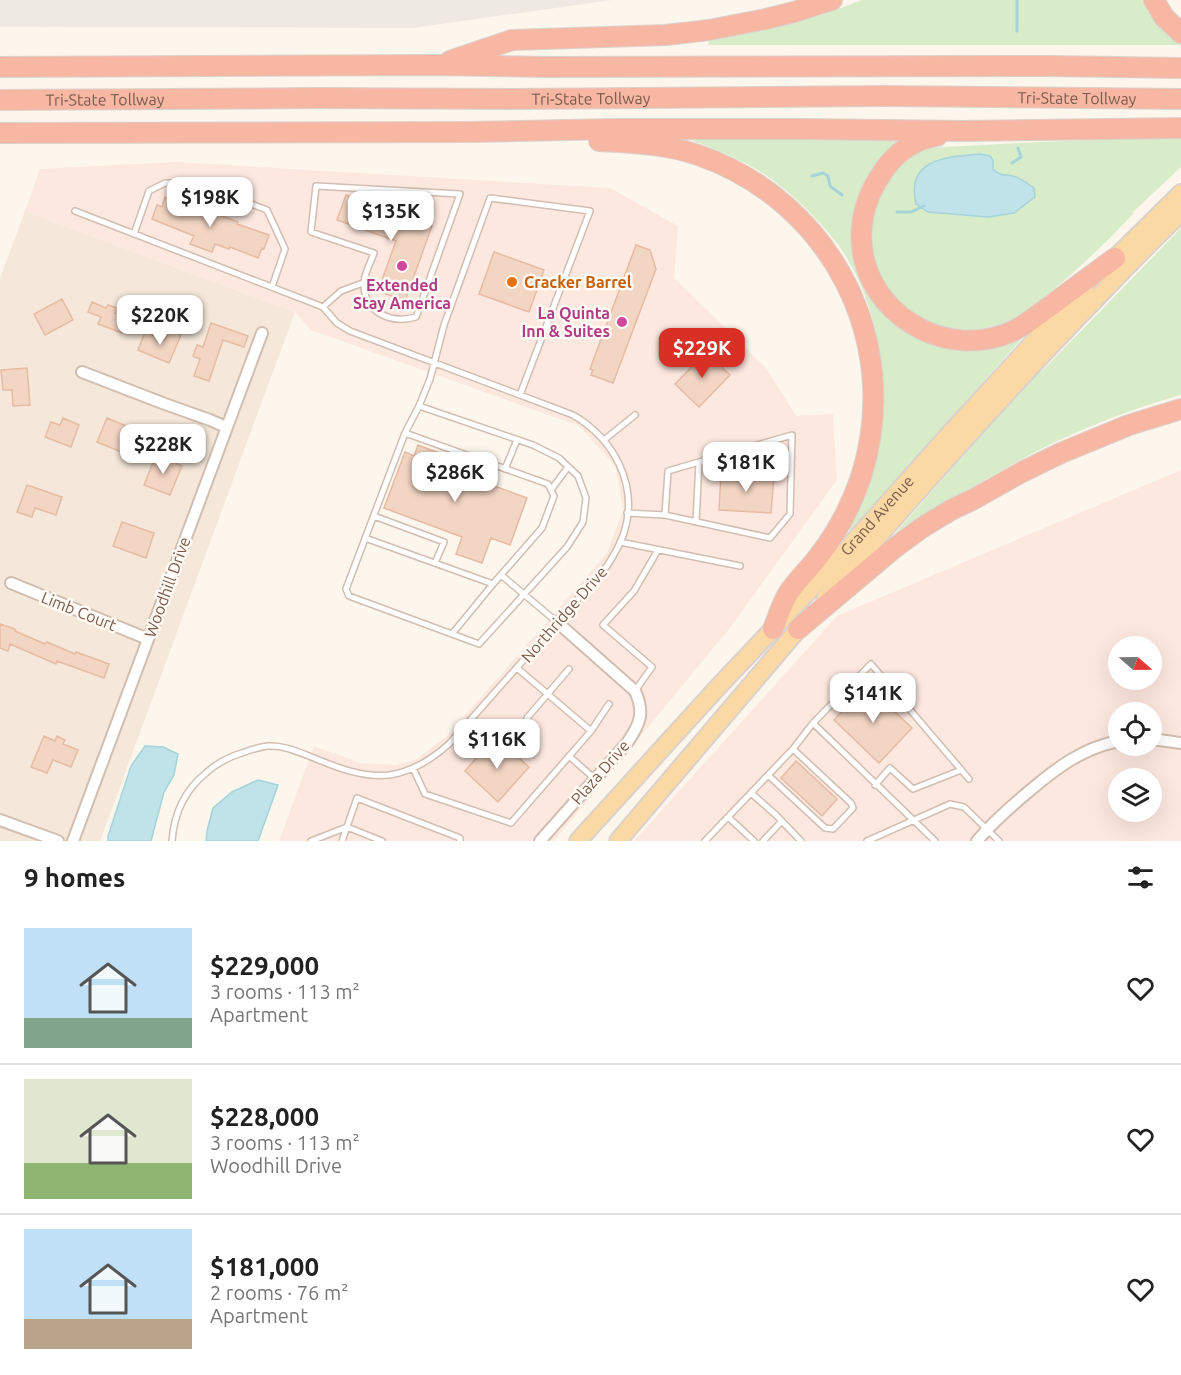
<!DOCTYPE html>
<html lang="en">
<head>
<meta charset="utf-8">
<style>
	:root { --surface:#fff; --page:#f2f2f2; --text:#222; --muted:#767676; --line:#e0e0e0; --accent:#d93025 }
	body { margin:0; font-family:Ubuntu,sans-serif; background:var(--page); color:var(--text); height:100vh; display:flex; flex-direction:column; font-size:22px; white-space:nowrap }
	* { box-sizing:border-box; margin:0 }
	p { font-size:20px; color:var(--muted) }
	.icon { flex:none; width:33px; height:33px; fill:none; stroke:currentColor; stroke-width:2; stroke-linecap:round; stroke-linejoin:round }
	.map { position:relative; height:841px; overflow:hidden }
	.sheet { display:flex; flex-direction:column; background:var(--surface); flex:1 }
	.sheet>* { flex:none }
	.needle { width:39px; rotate:110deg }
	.fabs { position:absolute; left:1108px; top:636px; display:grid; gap:12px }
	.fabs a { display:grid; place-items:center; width:54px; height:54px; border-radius:50%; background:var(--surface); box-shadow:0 6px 24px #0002; font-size:30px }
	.price { position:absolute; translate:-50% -51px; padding:0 14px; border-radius:12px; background:#fff; color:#222; font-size:20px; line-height:39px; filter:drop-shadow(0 2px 3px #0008) }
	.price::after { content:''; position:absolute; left:50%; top:36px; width:18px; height:14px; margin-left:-9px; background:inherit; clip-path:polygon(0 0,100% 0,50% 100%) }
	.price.current { background:var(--accent); color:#fff }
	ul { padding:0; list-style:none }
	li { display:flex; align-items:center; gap:18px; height:150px; padding:0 24px }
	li+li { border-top:2px solid var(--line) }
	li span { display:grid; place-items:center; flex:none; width:168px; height:120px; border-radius:0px; color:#555 }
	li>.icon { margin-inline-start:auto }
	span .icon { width:72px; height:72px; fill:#fffc; stroke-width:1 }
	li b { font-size:26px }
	h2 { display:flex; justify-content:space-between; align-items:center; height:72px; padding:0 24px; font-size:26px }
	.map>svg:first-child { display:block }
	.residential { fill:#f5e8da }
	.commercial { fill:#fde8e0; fill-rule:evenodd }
	.industrial { fill:#efe9e4 }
	.green { fill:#d8ecc9 }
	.water { fill:#bfe3e8; stroke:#a5d3da; stroke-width:1.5 }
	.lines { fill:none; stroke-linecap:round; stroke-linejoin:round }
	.stream { stroke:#a5d3da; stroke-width:3 }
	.building { fill:#f3d5c3; stroke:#e6bba3; stroke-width:1.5 }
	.lane-casing { stroke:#d1beb0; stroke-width:8 }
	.street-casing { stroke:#d1beb0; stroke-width:14 }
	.primary-casing { stroke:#dad1cd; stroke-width:20 }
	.highway-casing { stroke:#dad1cd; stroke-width:22 }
	.lane { stroke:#fff; stroke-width:5 }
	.street { stroke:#fff; stroke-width:10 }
	.primary { stroke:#fbd9a5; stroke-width:16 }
	.highway { stroke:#f7b7a3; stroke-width:20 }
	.hotel-dot { fill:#d1479c; stroke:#fffaf3; stroke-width:2 }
	.food-dot { fill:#e8710a; stroke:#fffaf3; stroke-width:2 }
	.labels { text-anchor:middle; stroke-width:5; stroke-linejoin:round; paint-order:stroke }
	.street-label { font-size:16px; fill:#7a5c4d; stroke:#fffaf3 }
	.food-label { font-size:16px; font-weight:bold; fill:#c56008; stroke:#fffaf3; text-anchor:start }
	.hotel-label { font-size:16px; font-weight:bold; fill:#b23c85; stroke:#fffaf3 }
</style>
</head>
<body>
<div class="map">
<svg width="1181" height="841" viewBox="0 0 1181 841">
	<rect width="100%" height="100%" fill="#fdf6ec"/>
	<path class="residential" d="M25,211l270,101 -195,529h-100v-563z"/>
	<path class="commercial" d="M175,162l435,26 68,38 -4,52 92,90 30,48 37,-2 4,66 -108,149 -175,212h-275l35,-95 47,17 35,2 21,-6 30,-23 160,-183 16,-42 -7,-44 -37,-41 -268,-96 -16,-18 -270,-101 15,-42z
		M1181,470v371h-547l203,-225zM1119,646h33v34h-33zM1119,712h33v34h-33zM1119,778h33v34h-33z"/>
	<path class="industrial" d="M0,0h612l-199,28 -413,-1z"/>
	<path class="green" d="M862,0h284l35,40v5h-473l1,-4 72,-15 44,-12z
		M1181,137v30l-48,45v2c-30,32 -63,63 -97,90 -8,6 -16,15 -26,19 -19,7 -47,11 -67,5 -68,-20 -96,-101 -49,-156 9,-11 21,-18 33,-24l111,-6z
		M904,138l-41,51 -8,22 -3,23 23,67 12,16 14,12 28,15 2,-2c29,17 64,2 94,-7l-174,196 -4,-3c10,-20 21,-40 28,-62 18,-69 6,-161 -36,-220 -15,-20 -32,-37 -50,-53 -7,-5 -14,-12 -22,-17 -22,-15 -49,-25 -74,-35v-2z
		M1181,228v167c-62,17 -126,44 -182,77 -39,22 -76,47 -113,72l146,-167 12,-8z"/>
	<path class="water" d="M980,154l10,2 3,4v9c10,9 12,4 23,8 7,3 13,7 18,11l1,9 -21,16 -26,4 -60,-5 -12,-8c-11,-46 32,-47 64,-50z
		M145,746l18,1 15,7 -4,21 -10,17 -13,49h-43v-5l23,-70z
		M258,780l20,5 -20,56h-52l1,-10 6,-23 19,-16z"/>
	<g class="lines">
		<path class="stream" d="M1017,0v31
			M1012,163l9,-6 -3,-9
			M812,176l11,-3 5,3 2,10 12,9
			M897,212h14l13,-6"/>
	</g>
	<path class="building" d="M346,195l86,31 -27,75 -27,-10 18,-50 -59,-21z
		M165,197l19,7 1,-2 53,20 -1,2 32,11 -5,14 -2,-1 -4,10 -28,-11 -1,2 -14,-5 -3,8 -22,-8 4,-8 -42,-17 5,-14 5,2z
		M636,245l14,5 6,19 -43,114 -22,-8 2,-5 -3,-1z
		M494,252l50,18 -15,42 -50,-18z
		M62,299l11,21 -28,15 -11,-21z
		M92,302l14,6 2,-3 9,3 -2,5 12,5 -5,15 -24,-9 3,-7 -13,-5z
		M211,323l37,13 -4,11 -21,-7 -14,41 -15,-5 6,-17 -7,-3 4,-11 6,2z
		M170,330l11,5 -12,28 -31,-13 7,-18 20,8z
		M706,352l24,23 -31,32 -24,-23z
		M27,368l3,37 -17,1 -1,-16h-9l-2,-20z
		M63,418l16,7 -8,22 -26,-10 6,-15 9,3z
		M107,418l34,14 -10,24 -34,-14z
		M418,445l24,9 -4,11 89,33 -17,47 -19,-7 -9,25 -26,-9 6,-17 -78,-29 21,-56 9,4z
		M156,455l26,11 -12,29 -26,-10z
		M721,473l53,3 -3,37 -52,-3z
		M27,485l35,12 -6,18 -21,-7 -3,9 -15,-5z
		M122,522l32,11 -8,25 -33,-12z
		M0,624l15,5v2l30,13 2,-2 28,12 1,-2 33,12 -5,14 -47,-17 -1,3 -46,-20 -2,7 -8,-3z
		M867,685l45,43 -33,35 -45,-43z
		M44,736l11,5 2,-5 8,4 -2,4 15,6 -7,17 -18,-7 -6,13 -16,-6z
		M499,740l30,27 -31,35 -33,-31 18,-21 4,4z
		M796,761l41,38 -15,17 -41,-38z"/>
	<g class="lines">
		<g class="lane-casing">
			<path id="lane" d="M316,186l144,8 -44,123c-25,7 -51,-4 -52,-32 -1,-10 7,-23 10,-32l-63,-21z
				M75,211l248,96 14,16 13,8 223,84c41,24 66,70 51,118 -4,12 -10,22 -17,33l-158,178c-17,15 -37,28 -60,31 -29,3 -55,-9 -80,-19 -13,-5 -27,-11 -41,-10 -9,1 -18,4 -26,7 -14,4 -25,10 -36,20 -21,17 -32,41 -34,68
				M134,234l15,-43 16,-8h31l71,27 18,39 -13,38
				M323,307l18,-16 22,-8
				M419,406l114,39 26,13 19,18 8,22 -3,24 -16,25 -88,97 -130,-48 -3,-7 59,-156 14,-27 11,-27 14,-54 46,-127 100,13 -70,184
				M405,433l143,51 6,12 -12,32 -49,56 -41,50
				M604,440l31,-25
				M505,469l12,-29
				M551,490l17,-23
				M627,513l38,2 105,23 20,-24 2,-79 -124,36 -3,44
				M374,516l70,26 -9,21
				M696,522l3,-60
				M365,538l128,46
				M620,542l120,24
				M501,575l56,47
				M517,668l74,63
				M635,691l17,-24 -49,-42 31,-34 24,-41
				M527,718l42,-49
				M813,723l122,118
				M569,756l26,23
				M413,768l12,26 86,29 80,-92 18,-27
				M768,775l57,53 8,1 20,-21 -2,-5 -58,-54
				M875,785l15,-17 23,21 48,-19
				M751,793l25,22 25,26
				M728,817l26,24
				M311,841l36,-14 35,14
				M342,841l15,-43 103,40v3
				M705,841l88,-92 20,-26 58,-59 98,115
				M763,841l19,-20
				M867,841l83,-37 14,3 35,34"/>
		</g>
		<g class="street-casing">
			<path id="street" d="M82,372l83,32 45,16 16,7
				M11,583l137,56
				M1152,739l29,4
				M0,820l58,21
				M73,841l189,-508
				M540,841l87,-98c13,-19 18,-30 8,-52l-78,-69
				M977,841c15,-18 32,-33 50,-48 28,-24 55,-45 92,-52"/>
		</g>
		<g class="primary-casing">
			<g id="primary">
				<path d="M1107,266l74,-73"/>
				<path d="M825,598c85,-99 172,-197 263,-291 31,-32 61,-64 93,-94"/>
				<path id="s1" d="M578,841l140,-154 104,-110 121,-136 118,-129 24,-23"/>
				<path d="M618,841l188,-221"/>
			</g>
		</g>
		<g class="highway-casing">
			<g id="highway">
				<path d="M1154,0l10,17 17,16"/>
				<path d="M450,61l62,-21 154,-5 43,-5 57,-11 28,-7 38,-12"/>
				<path d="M0,67l435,-2 111,2 503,-1 132,2"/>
				<path id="s2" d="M0,100l319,-2 194,1 372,-3 296,3"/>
				<path d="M0,133l468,-1 145,-3h187l164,2 217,-3"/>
				<path d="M937,136c-24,4 -42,17 -55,37 -39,56 -21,127 41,157 25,12 54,14 80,5 19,-6 34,-20 50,-31 21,-16 42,-31 62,-46"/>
				<path d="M599,141c33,2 68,3 99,14 133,46 206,187 163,322 -10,29 -24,56 -43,80 -9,12 -20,22 -29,35 -7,11 -11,25 -16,37"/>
				<path d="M798,629l95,-80 30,-22 28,-17 23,-11 48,-27 39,-19 68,-28 52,-16"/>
			</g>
		</g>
		<use href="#lane" class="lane"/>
		<use href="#street" class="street"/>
		<use href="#primary" class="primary"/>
		<use href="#highway" class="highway"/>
	</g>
	<g class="hotel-dot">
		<circle cx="402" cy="266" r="6"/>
		<circle cx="622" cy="322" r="6"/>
	</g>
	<circle class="food-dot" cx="512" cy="282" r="6"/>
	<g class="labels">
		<g class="street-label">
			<text dy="6" stroke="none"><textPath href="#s2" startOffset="591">Tri-State Tollway</textPath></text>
			<text dy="6" stroke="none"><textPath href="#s2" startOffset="1077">Tri-State Tollway</textPath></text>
			<text dy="6" stroke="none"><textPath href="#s2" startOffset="105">Tri-State Tollway</textPath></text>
			<text dy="6" stroke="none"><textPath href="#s1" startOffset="442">Grand Avenue</textPath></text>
			<text transform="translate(167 587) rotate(-70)" y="6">Woodhill Drive</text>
			<text transform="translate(79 611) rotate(22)" y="6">Limb Court</text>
			<text transform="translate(564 614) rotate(-49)" y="6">Northridge Drive</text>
			<text transform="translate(600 772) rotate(-49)" y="6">Plaza Drive</text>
		</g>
		<g class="food-label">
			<text x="524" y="288">Cracker Barrel</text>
		</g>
		<g class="hotel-label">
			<text x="402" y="291">Extended<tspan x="402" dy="18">Stay America</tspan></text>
			<text x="610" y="319" text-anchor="end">La Quinta<tspan x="610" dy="18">Inn &amp; Suites</tspan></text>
		</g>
	</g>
</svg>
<div class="fabs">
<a><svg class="needle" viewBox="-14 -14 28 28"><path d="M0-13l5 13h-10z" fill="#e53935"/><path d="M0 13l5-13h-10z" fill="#767676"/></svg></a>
<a><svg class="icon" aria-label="locate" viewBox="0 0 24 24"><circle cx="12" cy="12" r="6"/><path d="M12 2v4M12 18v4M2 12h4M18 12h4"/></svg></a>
<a><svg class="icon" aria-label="layers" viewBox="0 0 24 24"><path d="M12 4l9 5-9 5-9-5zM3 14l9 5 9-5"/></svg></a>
</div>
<b class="price" style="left:210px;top:228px">$198K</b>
<b class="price" style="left:391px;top:242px">$135K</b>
<b class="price" style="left:160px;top:346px">$220K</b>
<b class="price current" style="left:702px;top:379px">$229K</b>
<b class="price" style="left:163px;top:475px">$228K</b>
<b class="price" style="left:746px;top:493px">$181K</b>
<b class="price" style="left:455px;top:503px">$286K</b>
<b class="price" style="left:873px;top:724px">$141K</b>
<b class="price" style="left:497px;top:770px">$116K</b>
</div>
<section class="sheet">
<h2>9 homes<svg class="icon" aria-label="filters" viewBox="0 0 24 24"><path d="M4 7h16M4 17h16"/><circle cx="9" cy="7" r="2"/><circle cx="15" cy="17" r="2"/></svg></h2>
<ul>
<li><span style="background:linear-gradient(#bfe0f5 75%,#7fa58c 0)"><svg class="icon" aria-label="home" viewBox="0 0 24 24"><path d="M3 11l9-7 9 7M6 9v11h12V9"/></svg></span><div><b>$229,000</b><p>3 rooms · 113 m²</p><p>Apartment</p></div><svg class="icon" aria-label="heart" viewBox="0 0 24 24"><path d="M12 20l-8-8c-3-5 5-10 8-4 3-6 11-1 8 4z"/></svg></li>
<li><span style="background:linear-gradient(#dfe7d0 70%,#8fb573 0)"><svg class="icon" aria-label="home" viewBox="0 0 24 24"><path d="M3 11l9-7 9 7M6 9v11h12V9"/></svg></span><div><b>$228,000</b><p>3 rooms · 113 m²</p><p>Woodhill Drive</p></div><svg class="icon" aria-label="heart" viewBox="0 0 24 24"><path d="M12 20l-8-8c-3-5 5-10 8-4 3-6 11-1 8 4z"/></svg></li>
<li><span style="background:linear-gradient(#bfe0f5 75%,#b9a48a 0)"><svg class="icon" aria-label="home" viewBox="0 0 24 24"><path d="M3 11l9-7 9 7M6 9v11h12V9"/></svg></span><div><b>$181,000</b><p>2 rooms · 76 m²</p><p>Apartment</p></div><svg class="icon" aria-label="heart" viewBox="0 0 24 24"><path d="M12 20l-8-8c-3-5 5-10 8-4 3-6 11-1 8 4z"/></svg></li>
</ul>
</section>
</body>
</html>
